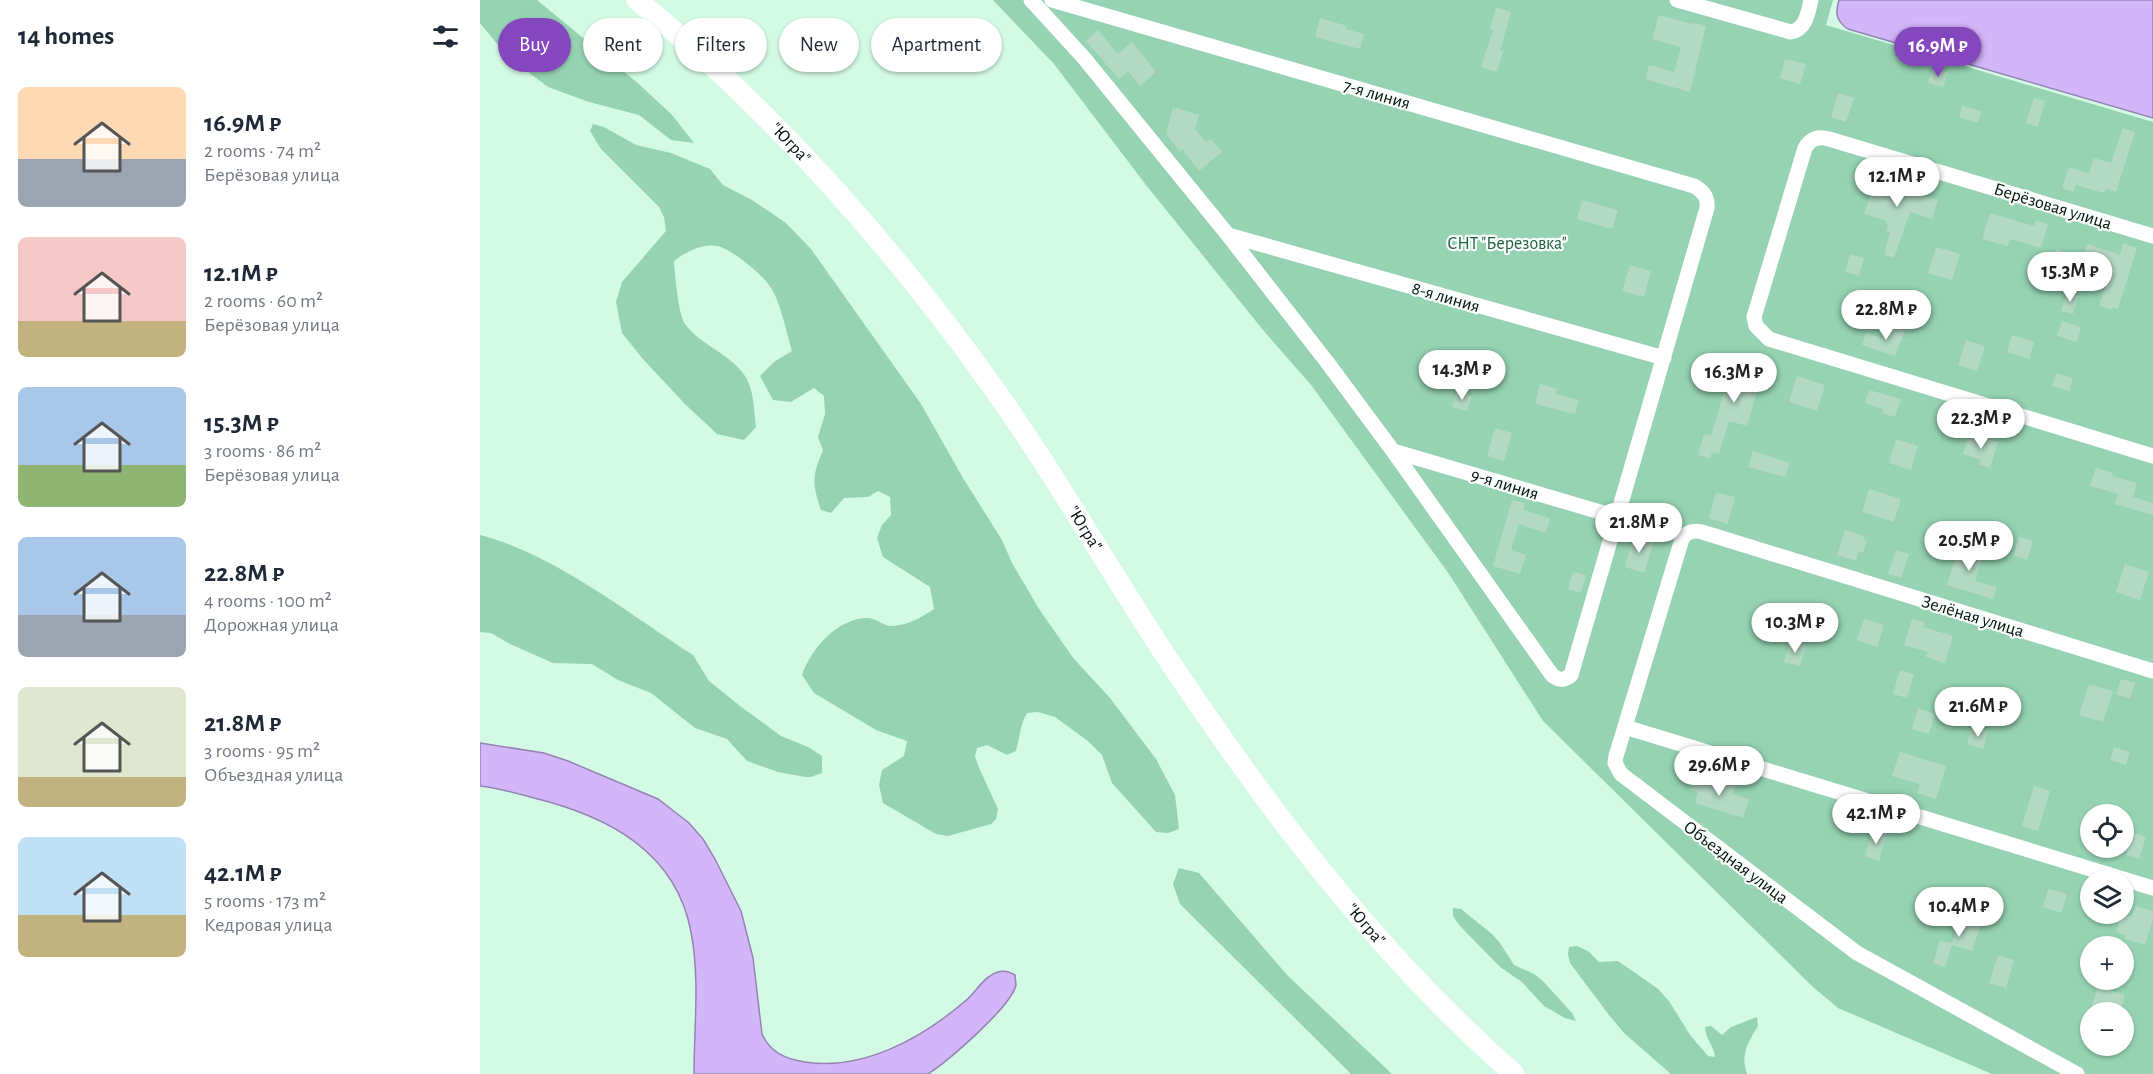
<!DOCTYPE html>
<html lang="en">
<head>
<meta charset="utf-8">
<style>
	:root { --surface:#fff; --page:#f6f6f7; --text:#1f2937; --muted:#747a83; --accent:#8447bd }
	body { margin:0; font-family:"Alegreya Sans",sans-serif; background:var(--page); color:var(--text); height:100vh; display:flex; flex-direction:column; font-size:22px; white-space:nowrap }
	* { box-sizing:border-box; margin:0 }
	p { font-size:20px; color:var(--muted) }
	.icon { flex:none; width:33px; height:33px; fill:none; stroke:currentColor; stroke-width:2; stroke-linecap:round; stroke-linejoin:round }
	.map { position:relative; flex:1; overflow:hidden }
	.drawer { display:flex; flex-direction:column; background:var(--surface); width:480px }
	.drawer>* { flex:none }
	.banner { position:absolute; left:18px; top:18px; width:570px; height:54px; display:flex; gap:12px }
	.fabs { position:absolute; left:1600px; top:804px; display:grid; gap:12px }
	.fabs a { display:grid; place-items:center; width:54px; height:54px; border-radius:50%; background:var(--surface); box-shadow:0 2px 4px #0004; font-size:30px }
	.price { position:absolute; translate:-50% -51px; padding:0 14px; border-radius:21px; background:#fff; color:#222; font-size:20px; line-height:39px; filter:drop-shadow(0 2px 3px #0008) }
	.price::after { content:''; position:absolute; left:50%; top:36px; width:18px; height:14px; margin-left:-9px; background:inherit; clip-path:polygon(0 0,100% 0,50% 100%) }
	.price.current { background:var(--accent); color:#fff }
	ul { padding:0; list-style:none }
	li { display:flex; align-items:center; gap:18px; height:150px; padding:0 18px }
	li span { display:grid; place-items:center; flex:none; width:168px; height:120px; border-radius:9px; color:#555 }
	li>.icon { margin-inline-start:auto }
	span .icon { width:72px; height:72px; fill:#fffc; stroke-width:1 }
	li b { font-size:26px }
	h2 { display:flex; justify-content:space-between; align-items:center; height:72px; padding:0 18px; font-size:26px }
	.chip { padding:0 21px; border-radius:27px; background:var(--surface); box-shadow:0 2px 4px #0004; font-size:21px; line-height:54px }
	.chip.current { background:var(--accent); color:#fff }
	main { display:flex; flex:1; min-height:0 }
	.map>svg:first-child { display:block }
	.green { fill:#95d3b2; fill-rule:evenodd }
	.water { fill:#d3b5f9; stroke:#9584b2; stroke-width:1.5 }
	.building { fill:#b3d9c4 }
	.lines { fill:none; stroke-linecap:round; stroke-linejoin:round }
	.minor { stroke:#fff; stroke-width:15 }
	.highway { stroke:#fff; stroke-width:21 }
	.labels { text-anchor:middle; stroke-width:4.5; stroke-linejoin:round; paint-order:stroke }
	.street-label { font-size:18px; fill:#05120b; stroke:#f7fefa }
	.park-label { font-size:18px; fill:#235e43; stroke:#f7fefa }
</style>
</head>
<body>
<main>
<section class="drawer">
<h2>14 homes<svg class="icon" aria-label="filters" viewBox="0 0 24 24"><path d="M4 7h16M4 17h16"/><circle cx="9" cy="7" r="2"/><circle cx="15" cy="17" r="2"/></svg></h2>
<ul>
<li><span style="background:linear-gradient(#ffd9b3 60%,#9aa5b1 0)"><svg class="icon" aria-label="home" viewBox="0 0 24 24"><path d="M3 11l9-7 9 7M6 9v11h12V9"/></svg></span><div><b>16.9M ₽</b><p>2 rooms · 74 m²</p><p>Берёзовая улица</p></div></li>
<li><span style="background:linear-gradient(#f6c9c9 70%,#c2b280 0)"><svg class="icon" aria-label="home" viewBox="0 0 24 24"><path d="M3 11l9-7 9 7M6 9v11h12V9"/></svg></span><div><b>12.1M ₽</b><p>2 rooms · 60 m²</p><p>Берёзовая улица</p></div></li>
<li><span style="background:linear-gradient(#a9c7e8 65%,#8fb573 0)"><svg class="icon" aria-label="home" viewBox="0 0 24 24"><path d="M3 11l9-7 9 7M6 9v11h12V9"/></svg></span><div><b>15.3M ₽</b><p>3 rooms · 86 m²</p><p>Берёзовая улица</p></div></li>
<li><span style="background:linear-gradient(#a9c7e8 65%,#9aa5b1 0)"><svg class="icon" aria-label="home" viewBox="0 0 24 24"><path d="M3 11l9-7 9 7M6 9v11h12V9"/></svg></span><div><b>22.8M ₽</b><p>4 rooms · 100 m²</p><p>Дорожная улица</p></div></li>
<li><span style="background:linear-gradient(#dfe7d0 75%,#c2b280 0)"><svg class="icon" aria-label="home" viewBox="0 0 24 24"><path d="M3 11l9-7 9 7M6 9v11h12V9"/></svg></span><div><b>21.8M ₽</b><p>3 rooms · 95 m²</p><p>Объездная улица</p></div></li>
<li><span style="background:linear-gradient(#bfe0f5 65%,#c2b280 0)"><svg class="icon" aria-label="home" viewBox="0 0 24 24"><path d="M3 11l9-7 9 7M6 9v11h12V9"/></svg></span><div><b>42.1M ₽</b><p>5 rooms · 173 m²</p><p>Кедровая улица</p></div></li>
</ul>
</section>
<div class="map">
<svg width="1673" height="1074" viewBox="0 0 1673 1074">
	<rect width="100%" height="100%" fill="#d3fae4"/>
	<path class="green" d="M0,0h57l102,84 34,32 21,27 -23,-3 -32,-25 -50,-13 -41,-15 -41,-31 -27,-33z
		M513,0h840l-7,25 327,97v952h-161l-154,-66 -25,-21 -270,-266 -94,-147 -138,-189 -48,-55 -117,-145 -92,-121zM1611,814h33v34h-33zM1611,880h33v34h-33zM1611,946h33v34h-33zM1611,1012h33v34h-33z
		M113,124l11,3 32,18 35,8 39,16 13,16 29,15 34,23 25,26 110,155 42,74 39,62 10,23 27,46 35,50 36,39 46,61 19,36 4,34 -11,4 -12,-1 -44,-49 -10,-28 -14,-14 -33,-24 -17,-5 -11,1c-7,12 -7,24 -11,38l-9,4 -20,-10 -10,3 -2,9 5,13 18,39 -2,10 -5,5 -43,12 -12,-2 -53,-31 -4,-18 3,-15 22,-14 3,-15 -31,-11 -62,-37 -12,-18c9,-27 37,-58 67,-57 8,1 15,8 22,8 16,0 31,-9 43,-17l-4,-22 -47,-30 -6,-19 5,-13 9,-10 -1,-18 -12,-6 -10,6 -24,1 -13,15 -10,-3c-9,-26 -9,-34 2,-60l-5,-13 7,-23 -1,-18 -10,-8 -23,14 -18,-2 -13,-24 14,-14 18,-11c-5,-17 -12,-52 -23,-66 -9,-12 -37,-36 -52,-39 -14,-3 -32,6 -43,15 1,14 4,52 11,63 6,9 19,18 28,24 39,26 39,34 43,79l-12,13 -27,-6 -32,-30 -43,-46 -20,-25 -6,-31 6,-20 44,-51 -2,-14 -5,-10 -58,-58 -11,-18z
		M0,535c76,20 147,78 213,120l16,26 31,25 41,30 27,11 14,9v17l-11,4h-6l-27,-5 -31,-11 -20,-22 -32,-11 -44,-35 -33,-13 -26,-16 -39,-1 -43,-19 -19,-11 -11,-1z
		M699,868l20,5 89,103 104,98h-41l-171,-170 -7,-20z
		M973,908l8,1 31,25 8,9 14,22 20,9 9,7 29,32 4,8 -11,-3 -21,-12 -22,-24 -22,-15 -40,-41 -7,-10z
		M1097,946l11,5 11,11 19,-1 39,27 12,13 21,34 18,21 7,1c-1,-11 -10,-19 -10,-30l6,-1 11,9 9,-8 26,-10 1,9c-10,17 -18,28 -11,48h-76l-47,-41 -15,-18 -39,-52 -2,-9 1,-7z"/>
	<path class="water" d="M1359,0h314v118l-305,-89c-12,-8 -13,-16 -9,-29z
		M0,743l64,10 24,8 90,38 31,24 14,16 12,20 26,52 12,47 9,76c8,18 23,25 43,28 58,9 117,-24 159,-60 10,-7 16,-20 26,-26 8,-6 17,-6 25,-1 0,4 1,7 1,10 -5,22 -68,76 -88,89h-234c0,-46 6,-96 -3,-142 -15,-81 -84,-116 -157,-134 -18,-5 -36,-10 -54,-12z"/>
	<path class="building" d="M1016,7l15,5 -11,39h3l-6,21 -16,-5 12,-37 -3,-1z
		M1179,15l33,9 1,-2 13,4 -16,66 -45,-13 4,-14 25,7 7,-25 -29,-8z
		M840,18l27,8 -1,3 18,5 -4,15 -45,-12z
		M618,30l20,24 14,-12 24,30 -16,14 -12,-15 -9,8 -33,-38z
		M1305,59l21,5 -6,20 -20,-6z
		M1453,68l15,5 -5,14 -15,-4z
		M1358,93l16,5 -8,24 -15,-5z
		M1554,98l11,3 -7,26 -12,-4z
		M1482,106l19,5 -3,12 -19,-6z
		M693,107l26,8 -4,14 11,13 5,-3 11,13 -23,19 -17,-22 -2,3 -14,-18z
		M1643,128l12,4 -19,60 -10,-4 -2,5 -28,-8 -3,7 -11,-4 7,-21 20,7 5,-16 17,5z
		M1397,176l40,11 -2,7 23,6 -6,19 -22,-7 -16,46 -10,-3 6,-23 -4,-1 2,-7h-2l1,-3 -23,-7z
		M1102,200l36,10 -6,19 -35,-10z
		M1510,213l44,13 2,-6 12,4 -7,24 -31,-9 -2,7 -26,-7z
		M1643,243l14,5 -19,61 -6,-2 -1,3 -12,-4 8,-25 -36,-12 -3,9 -12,-4 2,-7 -7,-2 5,-16 27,8 4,-13 33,11z
		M1456,247l24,7 -8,26 -24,-7z
		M1370,254l14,4 -5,18 -14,-4z
		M1150,265l21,6 -7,26 -22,-6z
		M1587,292l12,4 -6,18 -12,-3z
		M1582,321l19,6 -4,15 -20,-6z
		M1410,325l15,5 -10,26 -33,-11 4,-12 19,6z
		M1532,335l22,7 -5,17 -22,-7z
		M1486,340l19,6 -8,25 -19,-6z
		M1254,359l30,9 -17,58 -18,-5 -10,33 -7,-2 -2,7 -12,-4 6,-21 7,2z
		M1576,373l17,5 -4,13 -17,-5z
		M1317,376l28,9 -8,26 -28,-9z
		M1060,384l17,5 -1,5 23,6 -4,14 -40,-10z
		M1389,390l32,9 -6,18 -13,-4 1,-4 -18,-6z
		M977,391l15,5 -5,15 -15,-4z
		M1015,428l17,5 -8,28 -17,-5z
		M1489,434l29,8 -8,26 -10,-3 1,-5 -18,-6z
		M1416,439l22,7 -7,24 -22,-7z
		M1273,451l37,12 -5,14 -37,-10z
		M1616,468l17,5 -1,3 25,7 -4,14 20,6v12l-38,-11 3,-10 -28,-8z
		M1389,489l32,10 -7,23 -32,-10z
		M1236,492l19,5 -7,27 -19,-6z
		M1032,500l13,3 -2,7 27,8 -4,15 -27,-9 -8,26 15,5 -6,19 -27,-8z
		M1365,530l19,6 -1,3 4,1 -4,13 -4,-1 -3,9 -19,-6z
		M1154,535l20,6 -10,32 -19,-6z
		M1539,537l14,4 -6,19 -14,-5z
		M1480,542l25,8 -10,31 22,6 -4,12 -46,-14z
		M1416,550l13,4 -8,24 -13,-4z
		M1645,564l24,8 -9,28 -24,-8z
		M1093,572l13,3 -5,18 -13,-4z
		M1384,619l20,6 -7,22 -20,-7z
		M1432,619l13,3 -2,5 30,9 -8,27 -19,-6 2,-5 -24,-7z
		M1310,641l16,5 -6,20 -16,-4z
		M1420,670l14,4 -7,24 -14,-4z
		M1641,679l14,4 -5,16 -14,-5z
		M1609,684l24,7 -10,31 -24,-7z
		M1438,708l17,6 -6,20 -17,-5z
		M1492,727l16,4 -5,18 -16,-5z
		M1634,747l16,5 -4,13 -16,-5z
		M1420,752l46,14 -10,33 -19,-6 3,-9 -28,-8z
		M1223,777l32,9 -3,8 17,5 -6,19 -48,-15 3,-11 -7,-2 3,-11 8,2z
		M1554,786l16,5 -12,40 -16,-5z
		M1393,829l14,4 -8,28 -14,-5z
		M1653,833l13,4 -7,22 -13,-4z
		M1568,889l19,5 -6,19 -18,-6z
		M1655,906l18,5v7l-8,27 -20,-6 1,-4 -10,-3 5,-18 11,3z
		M1482,910l15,4 -3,11 6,2 -8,24 -20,-6 -7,22 -12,-4 7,-23 12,3z
		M1518,955l16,5 -8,28 -17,-5z
		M1618,986l27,9 -4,14 -8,-3 -2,6h-21z"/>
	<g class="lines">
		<path class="minor" d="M551,0l53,58 144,177 99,127 66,89 159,224c7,6 12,6 19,0l136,-467c1,-11 -3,-16 -13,-22l-642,-186
			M1197,0l114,32c15,-3 17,-19 20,-32
			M748,235l436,123
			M1673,236l-324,-97c-10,-3 -18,-1 -24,9l-51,169 2,9 13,13 384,117
			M913,451l224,66
			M1145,727l528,161
			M1597,1074l-220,-121 -236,-179 -6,-11 1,-7 66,-217c5,-8 11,-9 20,-7l451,139"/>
		<path class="highway" id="s1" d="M157,0c133,109 250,240 350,379 63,87 116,181 175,271 102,154 212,301 352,424"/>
	</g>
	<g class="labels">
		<g class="street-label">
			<text transform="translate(897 94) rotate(16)" y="6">7-я линия</text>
			<text dy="6" stroke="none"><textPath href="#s1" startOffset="210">"Югра"</textPath></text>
			<text transform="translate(1573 206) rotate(17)" y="6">Берёзовая улица</text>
			<text transform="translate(966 297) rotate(16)" y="6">8-я линия</text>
			<text transform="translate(1025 484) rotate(17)" y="6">9-я линия</text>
			<text dy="6" stroke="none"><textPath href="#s1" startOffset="696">"Югра"</textPath></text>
			<text transform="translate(1493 616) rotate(17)" y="6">Зелёная улица</text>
			<text transform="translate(1256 862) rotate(37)" y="6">Объездная улица</text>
			<text dy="6" stroke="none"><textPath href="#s1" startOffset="1182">"Югра"</textPath></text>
		</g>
		<g class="park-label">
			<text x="1027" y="249">СНТ "Березовка"</text>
		</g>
	</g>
</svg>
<div class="fabs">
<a><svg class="icon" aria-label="locate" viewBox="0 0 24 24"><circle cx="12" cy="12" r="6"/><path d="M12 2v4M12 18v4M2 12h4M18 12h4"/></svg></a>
<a><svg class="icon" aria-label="layers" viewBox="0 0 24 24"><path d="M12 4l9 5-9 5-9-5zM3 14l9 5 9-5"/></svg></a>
<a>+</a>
<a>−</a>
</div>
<b class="price current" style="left:1458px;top:78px">16.9M ₽</b>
<b class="price" style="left:1417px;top:208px">12.1M ₽</b>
<b class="price" style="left:1590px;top:303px">15.3M ₽</b>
<b class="price" style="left:1406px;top:341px">22.8M ₽</b>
<b class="price" style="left:982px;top:401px">14.3M ₽</b>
<b class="price" style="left:1254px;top:404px">16.3M ₽</b>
<b class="price" style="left:1501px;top:450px">22.3M ₽</b>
<b class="price" style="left:1159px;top:554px">21.8M ₽</b>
<b class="price" style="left:1489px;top:572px">20.5M ₽</b>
<b class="price" style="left:1315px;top:654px">10.3M ₽</b>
<b class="price" style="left:1498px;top:738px">21.6M ₽</b>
<b class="price" style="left:1239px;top:797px">29.6M ₽</b>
<b class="price" style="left:1396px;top:845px">42.1M ₽</b>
<b class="price" style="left:1479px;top:938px">10.4M ₽</b>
<div class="banner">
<a class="chip current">Buy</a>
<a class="chip">Rent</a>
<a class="chip">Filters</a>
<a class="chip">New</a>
<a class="chip">Apartment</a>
</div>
</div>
</main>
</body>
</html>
